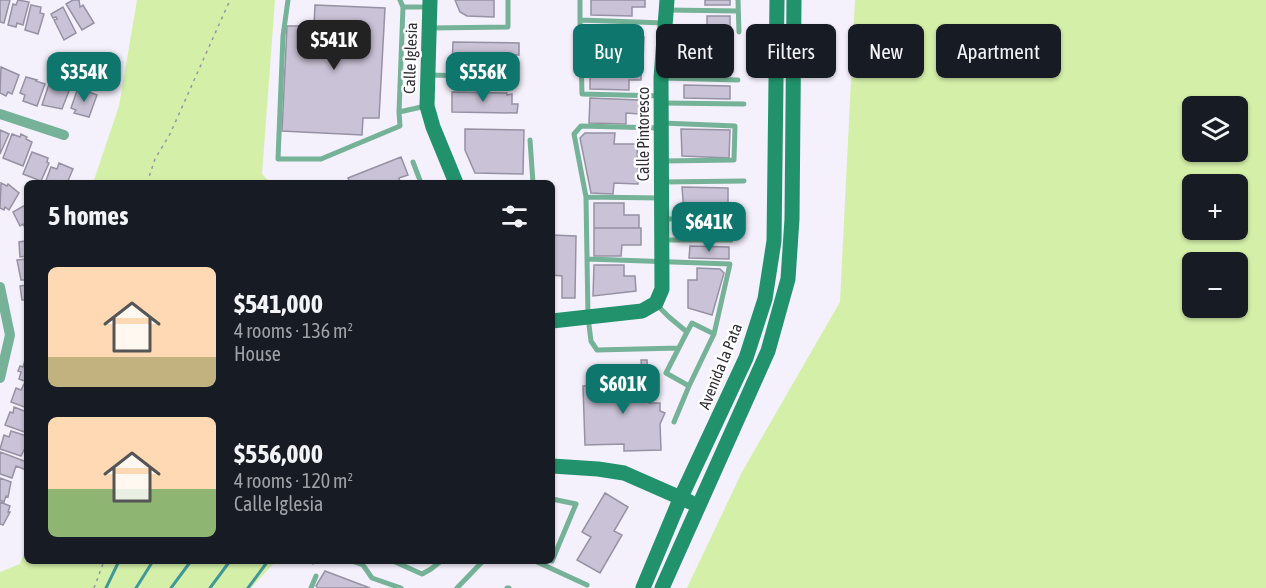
<!DOCTYPE html>
<html lang="en">
<head>
<meta charset="utf-8">
<style>
	:root { --surface:#171b24; --page:#242831; --text:#f1f3f6; --muted:#9ea1a6; --accent:#0f766e }
	body { margin:0; font-family:"Asap Condensed",sans-serif; background:var(--page); color:var(--text); height:100vh; display:flex; flex-direction:column; font-size:22px; white-space:nowrap }
	* { box-sizing:border-box; margin:0 }
	p { font-size:20px; color:var(--muted) }
	.icon { flex:none; width:33px; height:33px; fill:none; stroke:currentColor; stroke-width:2; stroke-linecap:round; stroke-linejoin:round }
	.map { position:relative; flex:1; overflow:hidden }
	.details { position:absolute; left:24px; top:180px; width:531px; height:384px; display:flex; flex-direction:column; background:var(--surface); border-radius:9px; box-shadow:0 2px 4px #0004 }
	.details>* { flex:none }
	.guide { position:absolute; left:573px; top:24px; width:570px; height:54px; display:flex; gap:12px }
	.buttons { position:absolute; left:1182px; top:96px; display:grid; gap:12px }
	.buttons a { display:grid; place-items:center; width:66px; height:66px; border-radius:9px; background:var(--surface); box-shadow:0 2px 4px #0004; font-size:30px }
	.price { position:absolute; translate:-50% -51px; padding:0 14px; border-radius:12px; background:var(--accent); color:#fff; font-size:20px; line-height:39px; filter:drop-shadow(0 2px 3px #0008) }
	.price::after { content:''; position:absolute; left:50%; top:36px; width:18px; height:14px; margin-left:-9px; background:inherit; clip-path:polygon(0 0,100% 0,50% 100%) }
	.price.selected { background:#222; color:#fff }
	ul { padding:0; list-style:none }
	li { display:flex; align-items:center; gap:18px; height:150px; padding:0 24px }
	li span { display:grid; place-items:center; flex:none; width:168px; height:120px; border-radius:9px; color:#555 }
	li>.icon { margin-inline-start:auto }
	span .icon { width:72px; height:72px; fill:#fffc; stroke-width:1 }
	li b { font-size:26px }
	h2 { display:flex; justify-content:space-between; align-items:center; height:72px; padding:0 24px; font-size:26px }
	.chip { padding:0 21px; border-radius:9px; background:var(--surface); box-shadow:0 2px 4px #0004; font-size:21px; line-height:54px }
	.chip.selected { background:var(--accent); color:#fff }
	.map>svg:first-child { display:block }
	.green { fill:#d4efa8; fill-rule:evenodd }
	.lines { fill:none; stroke-linecap:round; stroke-linejoin:round }
	.stream { stroke:#41989a; stroke-width:3 }
	.building { fill:#cac3d7; stroke:#9791a4; stroke-width:1.5 }
	.path { stroke:#9996a0; stroke-width:1.5; stroke-dasharray:3 4.5; stroke-linecap:butt }
	.lane { stroke:#75b297; stroke-width:5 }
	.street { stroke:#75b297; stroke-width:10 }
	.secondary { stroke:#21926b; stroke-width:15 }
	.labels { text-anchor:middle; stroke-width:5; stroke-linejoin:round; paint-order:stroke }
	.street-label { font-size:16px; fill:#302e36; stroke:#fff }
</style>
</head>
<body>
<div class="map">
<svg width="1266" height="588" viewBox="0 0 1266 588">
	<rect width="100%" height="100%" fill="#f4f0fc"/>
	<path class="green" d="M137,0h138l-13,174 9,9h-178l26,-77z
		M855,0h411v588h-579l55,-116 98,-170zM1238,106v46h-46v-46zM1238,184v46h-46v-46zM1192,262h46v46h-46z
		M27,546v15h249l-25,27h-251v-16l20,-8z"/>
	<g class="lines">
		<path class="stream" d="M310,561l3,2
			M106,588l13,-27
			M136,588l17,-27
			M171,588l20,-27
			M210,588l20,-27
			M248,588l20,-27"/>
	</g>
	<path class="building" d="M0,0h10l-6,23 -4,-1z
		M18,0l11,2 -6,23 -6,-2 -1,4 -8,-2 5,-21 3,1z
		M73,0h6l1,7 3,-2 11,18 -12,7 -16,-26z
		M455,0h39v17l-27,-1 -7,-4z
		M591,0h54v7h-13v9l-41,-1z
		M705,0h25v5h-25z
		M31,5l10,2 -1,6 4,1 -6,20 -13,-4z
		M315,5l70,3 -6,110h-16l-1,17 -80,-4 5,-105h27z
		M63,7l13,26 -12,7 -10,-20 3,-1 -1,-2 -3,1 -2,-4z
		M707,16h23v60l-24,-1v-11h-18v-39l19,1z
		M591,26l41,1v10h12l-1,25 -53,-1z
		M453,42l66,1v12h-13v11h-54z
		M590,61l51,1v18h-12v10l-39,-1z
		M1,67l18,8 -7,19 -4,-2 -2,4 -6,-3z
		M26,77l11,3 -1,1 9,3 -8,22 -14,-5 2,-6 -5,-2z
		M49,84l6,2 1,-1 13,6 -7,18 -20,-4z
		M684,85l46,1v13l-46,-1z
		M78,88l19,7 -8,22 -15,-4 2,-3 -5,-2z
		M452,92l55,1v2l5,-1v10h6l-1,9 -65,-1z
		M590,98l49,2v14l-13,-1v11l-37,-1z
		M465,129l59,1 -1,44 -48,-1 -10,-23z
		M681,129l49,1 -1,28 -47,-2z
		M0,130l9,4 -9,20z
		M585,133h30l-1,11h23l1,40 -24,-1 -1,11 -22,-1 -11,-55z
		M12,134l8,3 1,-3 6,3 -1,2 6,3 -9,24 -20,-8z
		M32,152l16,6 -1,4 2,1 -8,18 -18,-7z
		M401,157l7,18 -9,3 1,5h-50l-2,-5z
		M59,163l14,6 -6,14h-22l6,-16 6,2z
		M1,183l6,3 1,-2 11,9 -10,17 -4,-3 -1,3 -4,-2z
		M682,187l46,1v26l-44,-1z
		M594,203h30v12h15v13h-45z
		M27,204v24l-1,1 -3,-5 -3,2 -7,-14z
		M594,228h47v17h-19l-1,11h-27z
		M25,235h2v21l-7,1 -1,-15 6,-1z
		M552,235l24,1 -1,62h-13v-22l-10,-1z
		M690,246l39,1v12l-40,-1z
		M27,259v21h-6l-4,-20z
		M594,265h30v11h11l1,15 -43,5z
		M697,268l23,1 4,4 -12,42 -24,-7v-28h9z
		M27,285v20h-1l-1,-5h-3l-2,-14z
		M25,360h2v22l-8,-3 2,-7 -3,-1 2,-5 3,1z
		M641,360h6l2,43h11v8l5,2 -5,11 1,26 -37,1v-7l-39,1 -2,-59 51,-2v-8l5,-1v-2l3,-2z
		M24,384l3,2v22l-16,-6 5,-14 5,2z
		M14,407l13,5v21l-22,-8 5,-13 3,1z
		M11,431l16,5v8l-6,12 -21,-7 4,-14 5,2z
		M0,452l27,10 -1,8 -10,-4 -4,12 -12,-4z
		M0,478l11,4 -3,15 -2,-1 -2,6 -4,-2z
		M605,493l23,14 -14,24 8,4 -22,38 -23,-13 14,-23 -9,-5z
		M0,502l10,4 -2,6h2l-7,13 -3,-1z
		M325,571l45,17h-52l-2,-2z"/>
	<g class="lines">
		<path class="path" d="M147,183l8,-24 15,-25 60,-134
			M94,588l10,-27"/>
		<path class="lane" d="M288,0l-5,36 -5,123h43l79,-33 -1,-14 27,-6
			M400,0l3,7h25
			M580,0v20
			M738,0l1,32
			M668,10l70,1
			M430,28l78,-1v-27
			M428,75l84,2
			M663,78l75,2
			M661,96l-79,-2 -2,-74 84,3
			M663,103l81,1
			M399,112l4,-105
			M659,128l-78,-2 -7,8 12,63 75,1
			M530,140l3,43
			M662,161l72,-1 1,-34 -73,-3
			M413,162l8,21
			M662,182l82,-1
			M586,197l2,120 3,24 6,9 82,-2
			M664,219h70
			M664,240h67
			M588,259l142,5 -16,70
			M657,305l12,12 18,15 5,-9 22,11 -25,52 -23,-13 21,-41
			M674,422l15,-36
			M552,499l24,5 -24,57
			M352,561l11,4 9,13 29,10
			M393,561l29,13 9,-5 10,-8
			M535,561l52,24
			M311,588l5,-12
			M457,588l26,-27
			M507,588h2"/>
		<path class="street" d="M0,114l64,21
			M0,287l10,48 -10,43"/>
		<path class="secondary" d="M430,0l-3,106 6,21 23,56
			M552,321l90,-10 14,-8 6,-14 -1,-211 6,-78
			M552,466l46,3 26,4 66,29
			M643,588l38,-91 65,-139 19,-59 9,-58 3,-241
			M662,588l106,-237 20,-72 4,-60 2,-219"/>
	</g>
	<g class="labels">
		<g class="street-label">
			<text transform="translate(410 58) rotate(-88)" y="6">Calle Iglesia</text>
			<text transform="translate(643 134) rotate(-90)" y="6">Calle Pintoresco</text>
			<text transform="translate(720 366) rotate(-68)" y="6">Avenida la Pata</text>
		</g>
	</g>
</svg>
<div class="buttons">
<a><svg class="icon" aria-label="layers" viewBox="0 0 24 24"><path d="M12 4l9 5-9 5-9-5zM3 14l9 5 9-5"/></svg></a>
<a>+</a>
<a>−</a>
</div>
<b class="price selected" style="left:334px;top:71px">$541K</b>
<b class="price" style="left:84px;top:103px">$354K</b>
<b class="price" style="left:483px;top:103px">$556K</b>
<b class="price" style="left:709px;top:253px">$641K</b>
<b class="price" style="left:623px;top:415px">$601K</b>
<div class="guide">
<a class="chip selected">Buy</a>
<a class="chip">Rent</a>
<a class="chip">Filters</a>
<a class="chip">New</a>
<a class="chip">Apartment</a>
</div>
<section class="details">
<h2>5 homes<svg class="icon" aria-label="filters" viewBox="0 0 24 24"><path d="M4 7h16M4 17h16"/><circle cx="9" cy="7" r="2"/><circle cx="15" cy="17" r="2"/></svg></h2>
<ul>
<li><span style="background:linear-gradient(#ffd9b3 75%,#c2b280 0)"><svg class="icon" aria-label="home" viewBox="0 0 24 24"><path d="M3 11l9-7 9 7M6 9v11h12V9"/></svg></span><div><b>$541,000</b><p>4 rooms · 136 m²</p><p>House</p></div></li>
<li><span style="background:linear-gradient(#ffd9b3 60%,#8fb573 0)"><svg class="icon" aria-label="home" viewBox="0 0 24 24"><path d="M3 11l9-7 9 7M6 9v11h12V9"/></svg></span><div><b>$556,000</b><p>4 rooms · 120 m²</p><p>Calle Iglesia</p></div></li>
</ul>
</section>
</div>
</body>
</html>
